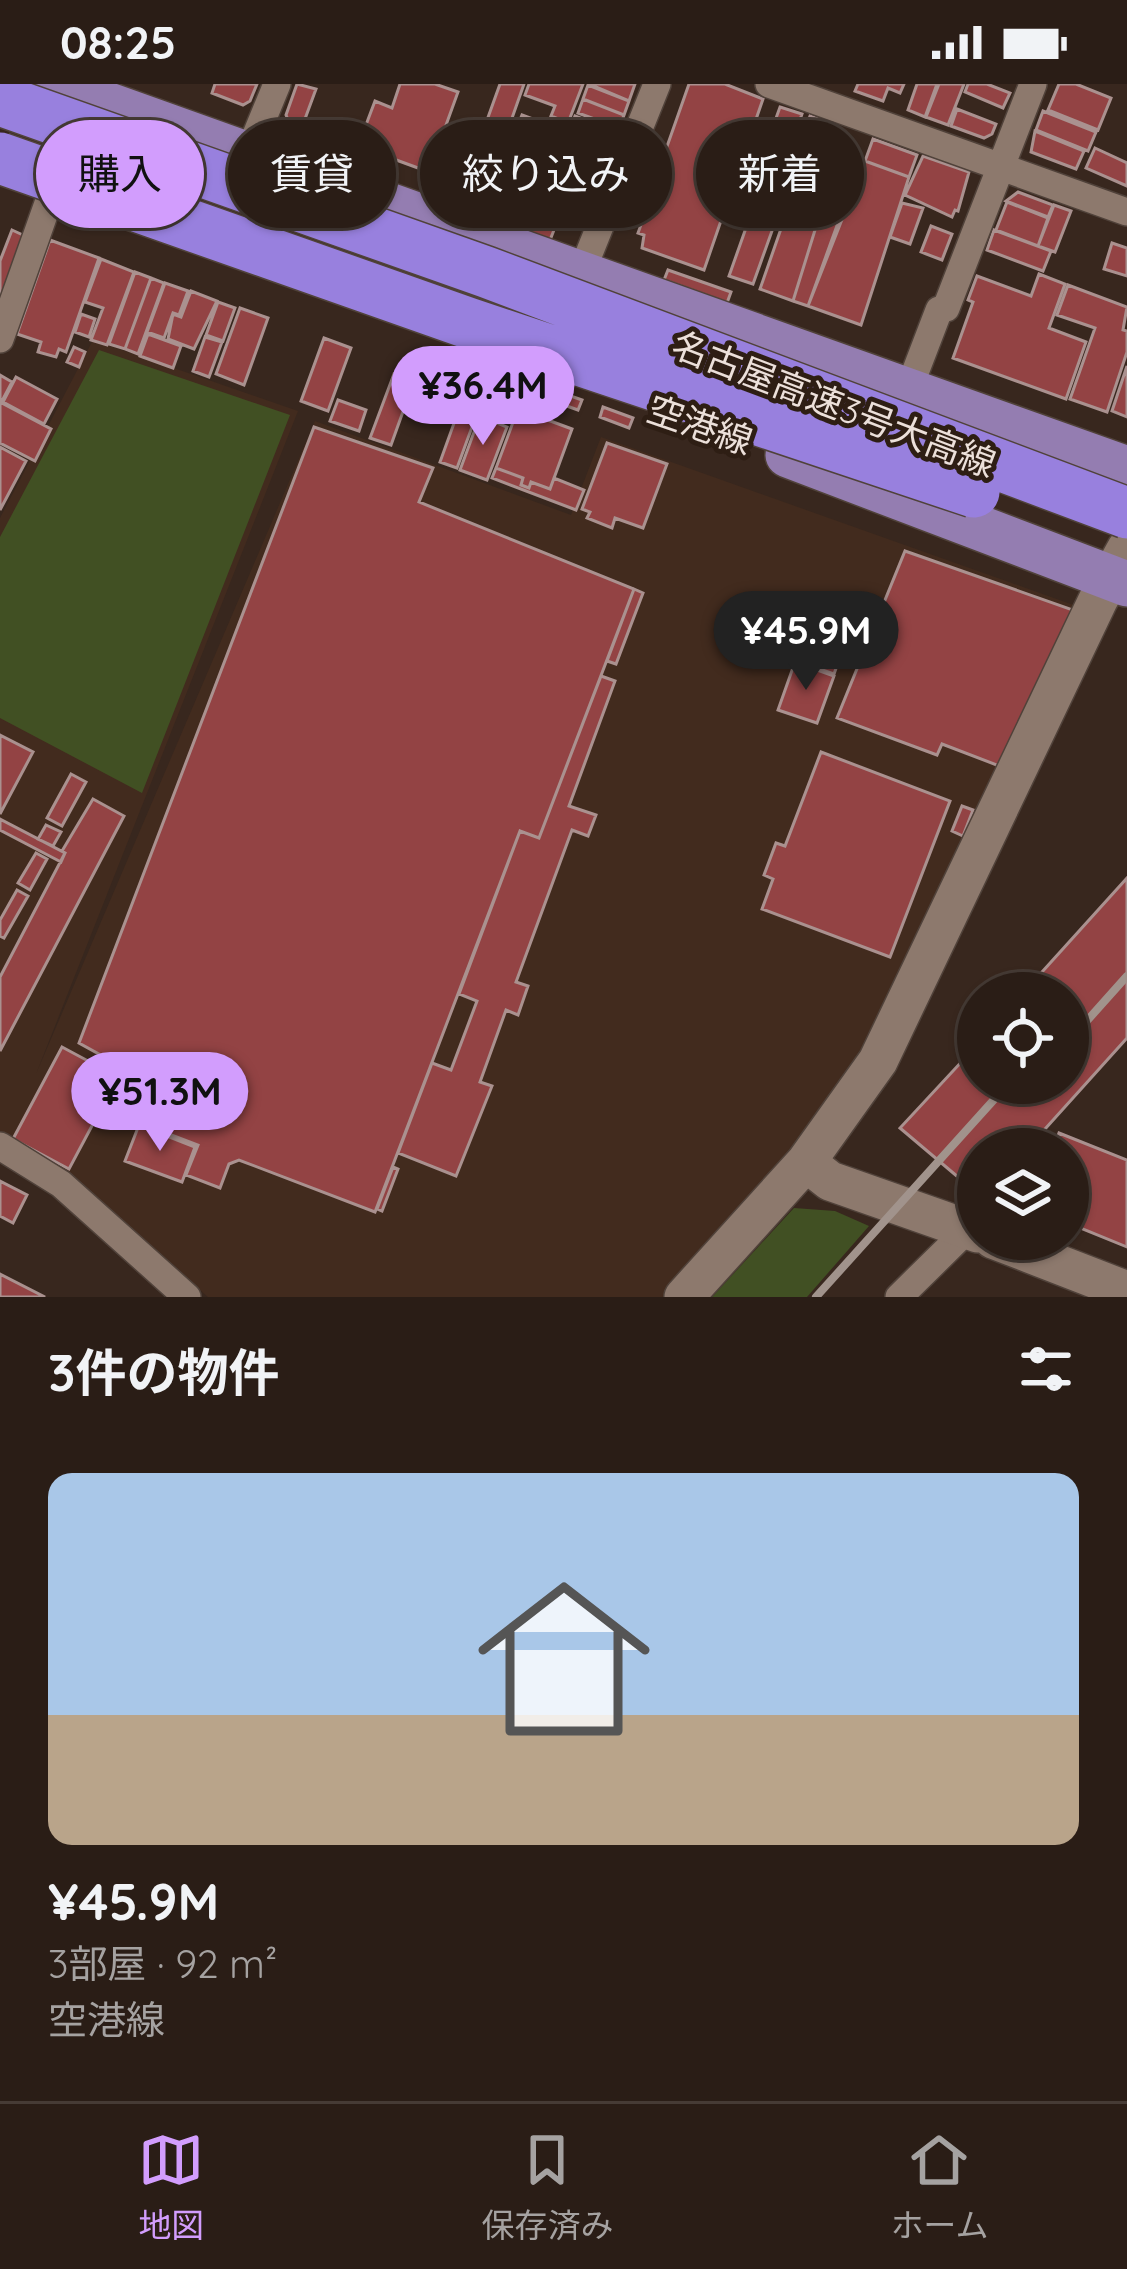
<!DOCTYPE html>
<html lang="ja">
<head>
<meta charset="utf-8">
<style>
	:root { --surface:#2a1d16; --page:#362a23; --text:#f1f3f6; --muted:#a5a2a1; --line:#463b35; --accent:#d29dfd }
	body { margin:0; font-family:Quicksand,"Noto Sans JP",sans-serif; background:var(--page); color:var(--text); height:100vh; display:flex; flex-direction:column; font-size:45px; white-space:nowrap }
	* { box-sizing:border-box; margin:0 }
	p { font-size:39px; color:var(--muted) }
	.icon { flex:none; width:66px; height:66px; fill:none; stroke:currentColor; stroke-width:2; stroke-linecap:round; stroke-linejoin:round }
	.map { position:relative; height:1213px; overflow:hidden }
	.side { display:flex; flex-direction:column; background:var(--surface); flex:1 }
	.side>* { flex:none }
	.guide { position:absolute; left:36px; top:36px; width:1056px; height:108px; display:flex; gap:24px }
	.fabs { position:absolute; left:957px; top:888px; display:grid; gap:24px }
	.fabs a { display:grid; place-items:center; width:132px; height:132px; border-radius:50%; background:var(--surface); box-shadow:0 3px 9px #0004,0 0 0 3px var(--line); font-size:60px }
	.price { position:absolute; translate:-50% -102px; padding:0 27px; border-radius:42px; background:var(--accent); color:#111; font-size:39px; line-height:78px; filter:drop-shadow(0 3px 6px #0008) }
	.price::after { content:''; position:absolute; left:50%; top:72px; width:36px; height:27px; margin-left:-18px; background:inherit; clip-path:polygon(0 0,100% 0,50% 100%) }
	.price.selected { background:#222; color:#fff }
	ul { padding:0; list-style:none }
	li { display:grid; align-content:center; gap:24px; height:636px; padding:0 48px }
	li+li { border-top:3px solid var(--line) }
	li span { display:grid; place-items:center; height:372px; border-radius:24px; color:#555 }
	li>.icon { margin-inline-start:auto }
	span .icon { width:216px; height:216px; fill:#fffc; stroke-width:1 }
	li b { font-size:51px }
	h2 { display:flex; justify-content:space-between; align-items:center; height:144px; padding:0 48px; font-size:51px }
	.tag { padding:0 42px; border-radius:54px; background:var(--surface); box-shadow:0 3px 9px #0004,0 0 0 3px var(--line); font-size:42px; line-height:108px }
	.tag.selected { background:var(--accent); color:#111 }
	.status { display:flex; justify-content:space-between; align-items:center; height:84px; padding:0 60px; background:var(--surface); direction:ltr }
	.status svg { height:33px; fill:currentColor }
	.tabs { display:flex; justify-content:space-around; align-items:center; height:168px; border-top:3px solid var(--line); background:var(--surface); font-size:33px; color:var(--muted) }
	.tabs a { display:grid; justify-items:center; gap:6px }
	.tabs .selected { color:var(--accent) }
	.map>svg:first-child { display:block }
	.built { fill:#422b1e }
	.green { fill:#415023 }
	.building { fill:#934344; stroke:#aa918f; stroke-width:3 }
	.lines { fill:none; stroke-linecap:round; stroke-linejoin:round }
	.street-casing { stroke:#50423a; stroke-width:30 }
	.secondary-casing { stroke:#50423a; stroke-width:42 }
	.primary-casing { stroke:#50423a; stroke-width:48 }
	.street { stroke:#8d796d; stroke-width:27 }
	.secondary { stroke:#8d796d; stroke-width:39 }
	.primary { stroke:#947db1; stroke-width:45 }
	.rail { stroke:#a1938c; stroke-width:8 }
	.highway-bridge-casing { stroke:#50423a; stroke-width:54; stroke-linecap:butt }
	.highway-bridge { stroke:#9880de; stroke-width:51 }
	.labels { text-anchor:middle; stroke-width:10; stroke-linejoin:round; paint-order:stroke }
	.street-label { font-size:36px; fill:#ece0da; stroke:#2e1e14 }
</style>
</head>
<body>
<div class="status"><b>08:25</b><svg viewBox="0 0 49 12"><path d="M0 12V9h3v3zM5 12V6h3v6zM10 12V3h3v9zM15 12V0h3v12zM26 1h20v11H26zM47 4h2v5h-2z"/></svg></div>
<div class="map">
<svg width="1127" height="1213" viewBox="0 0 1127 1213">
	<rect width="100%" height="100%" fill="#38271e"/>
	<path class="built" d="M93,256l205,71 -262,663 279,-653 256,94 30,-78 478,170 -209,432 -77,113 -130,145h-455l-139,-121 -69,-42v-616z"/>
	<path class="green" d="M99,266l191,65 -148,378 -142,-75v-181z
		M794,1124l41,3 34,15 -62,71h-95z"/>
	<path class="building" d="M215,0h42l-7,17 -7,4 -31,-12z
		M297,0l19,5 -14,38 -13,-5 -3,-7z
		M400,0h35l23,8 -29,80 -71,-26 17,-45 17,7z
		M500,0h24l-38,108 -22,-8z
		M529,0h54l-15,39 -17,-7 4,-10 -30,-11z
		M589,0h46l-6,17z
		M689,0h36l38,15 -59,171 -62,-22 2,-13 -6,-2 4,-11 -15,-5 13,-37 15,6 5,-15 -11,-4 6,-16 9,4z
		M858,0h46l-4,9 -12,-5 -5,13 -28,-10z
		M917,0h20l-12,33 -17,-7z
		M939,0h25l-16,41 -22,-8z
		M968,0h19l23,9 -7,15 -38,-16z
		M1059,0h17l35,14 -13,32 -50,-20z
		M588,1l41,16 -5,14 -41,-16z
		M583,15l41,16 -5,13 -41,-15z
		M780,23l22,7 -29,82 -22,-8z
		M957,25l39,15 -4,10 -8,4 -33,-12z
		M1043,27l53,21 -8,19 -52,-21z
		M522,31l35,13 -29,77 -36,-14z
		M575,32l37,14 -25,67 -37,-14z
		M810,32l28,11 -27,77 -28,-11z
		M1035,47l49,20 -8,18 -45,-17z
		M873,55l44,16 -8,22 -44,-16z
		M1095,64l32,15v23l-41,-18z
		M923,72l46,16 -11,39 -3,-1 -3,7 -47,-22z
		M831,75l28,11 -16,43 -28,-10z
		M865,77l44,16 -48,148 -53,-19z
		M1018,108l35,13 -5,12 -42,-16z
		M758,110l24,9 -29,81 -24,-8z
		M1007,118l41,16 -10,28 -42,-16z
		M790,119l30,11 -27,87 -33,-12z
		M902,119l21,5 -13,36 -20,-7z
		M1054,121l17,6 -16,41 -17,-6z
		M491,124l63,22 -4,10 -62,-22z
		M820,130l19,6 -31,86 -15,-5z
		M931,142l21,8 -10,26 -21,-8z
		M12,146l13,6 -25,65v-40z
		M994,146l57,21 -8,20 -56,-21z
		M50,156l49,18 -33,94 -7,-3 -3,8 -18,-5 3,-10 -24,-8z
		M1112,159l15,5v28l-23,-7z
		M101,175l33,13 -27,73 -16,-5 12,-32 -18,-6z
		M668,186l63,22 -4,11 -63,-23z
		M135,188l16,6 -26,71 -16,-5z
		M1039,190l26,10 -16,44 37,14 -20,57 -113,-41 20,-56 -5,-2 9,-24 54,20z
		M151,194l13,5 -26,71 -13,-5z
		M165,199l23,8 -9,24 -6,-2 -9,25 -17,-6z
		M1068,201l59,22 -4,23 4,1v21l-20,60 -37,-13 25,-71 -38,-13z
		M191,207l26,10 -23,48 -26,-10 5,-25 8,3z
		M218,218l17,6 -12,33 -17,-6z
		M240,224l28,10 -24,67 -28,-11z
		M81,230l14,5 -6,18 -14,-5z
		M148,250l33,12 -8,22 -33,-12z
		M205,253l17,5 -13,35 -16,-6z
		M324,254l27,10 -23,63 -27,-10z
		M74,263l11,5 -6,15 -12,-5z
		M1127,282v51l-15,-6z
		M394,290l20,7 -23,64 -21,-7z
		M0,291l12,7 -10,19 -2,-2z
		M16,293l41,22 -13,25 -41,-22z
		M525,296l57,20 -4,10 -56,-20z
		M466,306l17,7 -26,71 -17,-6z
		M338,316l28,10 -7,21 -29,-10z
		M0,318l51,27 -16,32 -35,-18z
		M603,323l30,11 -4,10 -29,-11z
		M518,325l54,20 -22,60 -19,-7 -2,6 -8,-3 2,-7 -27,-10z
		M480,332l27,11 -20,53 -27,-10z
		M314,343l119,41 -14,34 215,87 -95,249 -19,-7 -145,381 -136,-52 -10,4 -9,24 -34,-13 12,-30 -58,-22 15,-38 -76,-42z
		M607,359l60,21 -24,64 -28,-10 -3,10 -25,-10 3,-6 -8,-3z
		M0,363l26,14 -26,49z
		M496,384l27,10 -2,7 8,3 2,-6 19,7 4,-11 30,12 -8,20 -84,-32z
		M905,467l168,59 -71,157 -60,-23 -5,11 -100,-37z
		M634,505l9,4 -27,71 -9,-3z
		M812,529l39,13 -17,48 -38,-13z
		M795,578l39,14 -17,47 -39,-13z
		M601,592l14,5 -46,125 27,9 -8,21 -16,-6 -56,152 12,4 -10,29 -12,-5 -26,72 12,4 -36,90 -58,-23 34,-90 19,7 26,-69 -18,-7 61,-163 19,7z
		M0,651l33,17 -33,62z
		M821,668l129,49 -60,156 -128,-48 11,-30 -9,-4 12,-32 9,3z
		M71,690l15,8 -24,44 -15,-8z
		M93,715l31,17 -124,235v-74l65,-124 -3,-2z
		M962,722l11,4 -10,26 -11,-5z
		M0,735l65,34 -4,9 -61,-32z
		M46,741l15,7 -8,14 -15,-7z
		M36,769l11,6 -17,31 -12,-7z
		M1127,794v160l-100,111h-49v45l-78,-66 78,-84v39h90v-90h-45z
		M17,806l11,6 -24,42 -4,-2v-16z
		M62,963l56,30 -49,92 -56,-30z
		M139,1041l56,22 -13,35 -57,-21z
		M1059,1049l68,27v87l-59,-24v-74h-15z
		M393,1083l5,2 -16,42 -5,-2z
		M0,1097l27,14 -14,28 -13,-7z
		M0,1190l45,23h-45z"/>
	<g class="lines">
		<g class="street-casing">
			<path id="street" d="M769,0l358,128
				M247,73l30,-73
				M576,202l81,-202
				M0,255l52,-147
				M908,307l31,-81 7,-2 87,-224
				M0,1062l61,38 126,113
				M899,1213l69,-68"/>
		</g>
		<g class="secondary-casing">
			<path id="secondary" d="M806,1078l24,19 148,52
				M993,1155l134,52
				M684,1213l122,-135 72,-101 220,-461 29,-52"/>
		</g>
		<g class="primary-casing">
			<path id="primary" d="M50,0l1077,385
				M788,371l339,129"/>
		</g>
		<use href="#street" class="street"/>
		<use href="#secondary" class="secondary"/>
		<use href="#primary" class="primary"/>
		<path class="rail" d="M1068,958l59,-66
			M816,1213l193,-214"/>
		<g class="highway-bridge-casing">
			<path id="highway-bridge" d="M0,16l486,172 641,241
				M0,74l468,165 506,169"/>
		</g>
		<use href="#highway-bridge" class="highway-bridge"/>
	</g>
	<g class="labels">
		<g class="street-label">
			<text transform="translate(834 320) rotate(21)" y="13">名古屋高速3号大高線</text>
			<text transform="translate(700 341) rotate(19)" y="13">空港線</text>
		</g>
	</g>
</svg>
<div class="fabs">
<a><svg class="icon" aria-label="locate" viewBox="0 0 24 24"><circle cx="12" cy="12" r="6"/><path d="M12 2v4M12 18v4M2 12h4M18 12h4"/></svg></a>
<a><svg class="icon" aria-label="layers" viewBox="0 0 24 24"><path d="M12 4l9 5-9 5-9-5zM3 14l9 5 9-5"/></svg></a>
</div>
<b class="price" style="left:483px;top:364px">¥36.4M</b>
<b class="price selected" style="left:806px;top:609px">¥45.9M</b>
<b class="price" style="left:160px;top:1070px">¥51.3M</b>
<div class="guide">
<a class="tag selected">購入</a>
<a class="tag">賃貸</a>
<a class="tag">絞り込み</a>
<a class="tag">新着</a>
</div>
</div>
<section class="side">
<h2>3件の物件<svg class="icon" aria-label="filters" viewBox="0 0 24 24"><path d="M4 7h16M4 17h16"/><circle cx="9" cy="7" r="2"/><circle cx="15" cy="17" r="2"/></svg></h2>
<ul>
<li><span style="background:linear-gradient(#a9c7e8 65%,#b9a48a 0)"><svg class="icon" aria-label="home" viewBox="0 0 24 24"><path d="M3 11l9-7 9 7M6 9v11h12V9"/></svg></span><div><b>¥45.9M</b><p>3部屋 · 92 m²</p><p>空港線</p></div></li>
</ul>
</section>
<nav class="tabs">
<a class="selected"><svg class="icon" aria-label="map" viewBox="0 0 24 24"><path d="M3 6l6-2 6 2 6-2v14l-6 2-6-2-6 2zM9 4v14M15 6v14"/></svg>地図</a>
<a><svg class="icon" aria-label="saved" viewBox="0 0 24 24"><path d="M7 4h10v16l-5-4-5 4z"/></svg>保存済み</a>
<a><svg class="icon" aria-label="home" viewBox="0 0 24 24"><path d="M3 11l9-7 9 7M6 9v11h12V9"/></svg>ホーム</a>
</nav>
</body>
</html>
